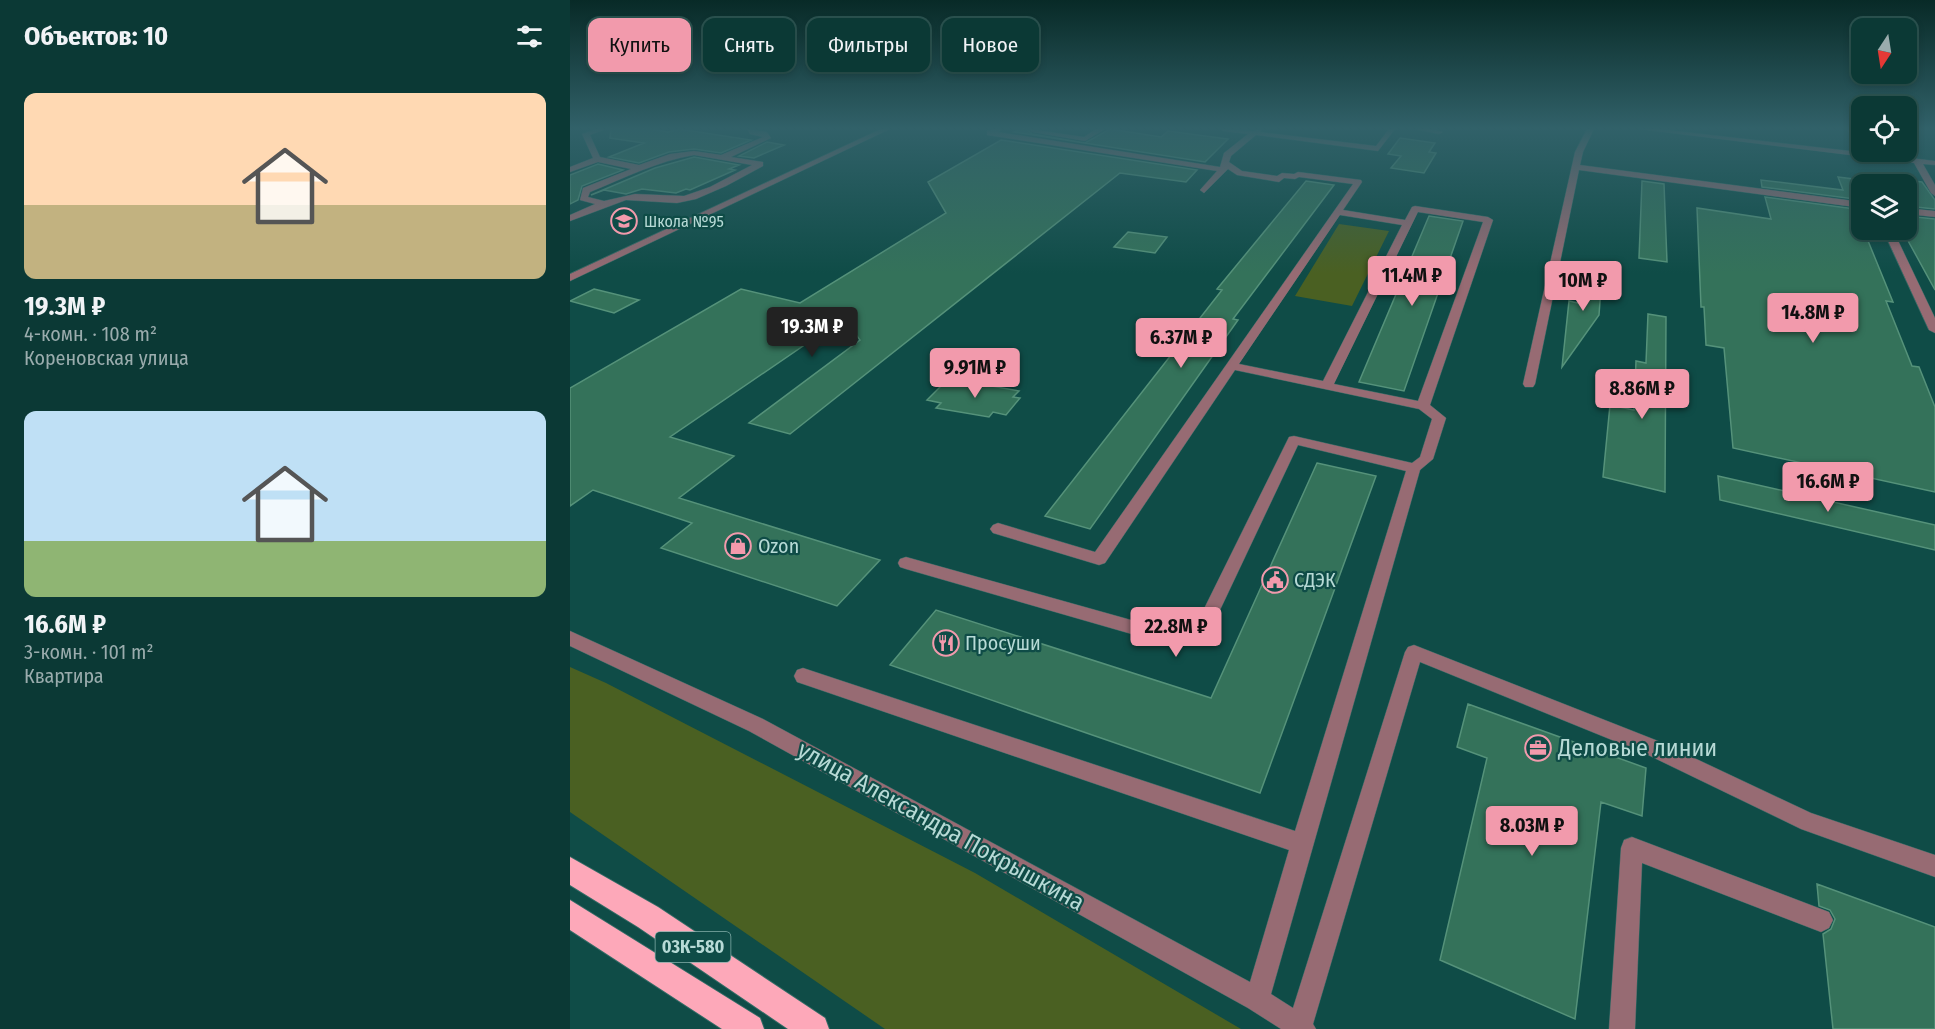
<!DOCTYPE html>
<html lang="ru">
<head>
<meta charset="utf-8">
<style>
	:root { --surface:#0b3935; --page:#14403d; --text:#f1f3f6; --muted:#9aacad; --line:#2b5350; --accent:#f29aac }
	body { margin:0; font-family:"Fira Sans Condensed",sans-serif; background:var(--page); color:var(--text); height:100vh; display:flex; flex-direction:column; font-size:22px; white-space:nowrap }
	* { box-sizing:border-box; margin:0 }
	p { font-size:20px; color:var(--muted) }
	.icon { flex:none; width:33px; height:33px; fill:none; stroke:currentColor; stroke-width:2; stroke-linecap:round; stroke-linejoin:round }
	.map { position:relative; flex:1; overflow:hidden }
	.details { display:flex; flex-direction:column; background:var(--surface); width:570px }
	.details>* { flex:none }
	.banner { position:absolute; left:18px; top:18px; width:570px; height:54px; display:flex; gap:12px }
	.needle { width:39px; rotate:192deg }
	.controls { position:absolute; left:1281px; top:18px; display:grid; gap:12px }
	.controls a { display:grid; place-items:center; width:66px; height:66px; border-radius:12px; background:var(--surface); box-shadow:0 3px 9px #0003,0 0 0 2px var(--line); font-size:30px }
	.price { position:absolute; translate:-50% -51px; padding:0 14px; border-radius:6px; background:var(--accent); color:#111; font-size:20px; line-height:39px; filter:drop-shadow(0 2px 3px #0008) }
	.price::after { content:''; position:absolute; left:50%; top:36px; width:18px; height:14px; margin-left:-9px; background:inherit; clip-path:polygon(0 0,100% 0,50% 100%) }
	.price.active { background:#222; color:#fff }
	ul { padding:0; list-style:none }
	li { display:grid; align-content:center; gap:12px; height:318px; padding:0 24px }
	li span { display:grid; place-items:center; height:186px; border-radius:12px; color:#555 }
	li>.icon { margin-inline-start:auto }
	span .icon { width:108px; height:108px; fill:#fffc; stroke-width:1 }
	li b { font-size:26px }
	h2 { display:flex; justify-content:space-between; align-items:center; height:72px; padding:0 24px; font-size:26px }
	.tag { padding:0 21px; border-radius:12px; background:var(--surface); box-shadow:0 3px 9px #0003,0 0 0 2px var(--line); font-size:21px; line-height:54px }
	.tag.active { background:var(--accent); color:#111 }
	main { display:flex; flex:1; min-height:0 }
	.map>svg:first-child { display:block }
	.green { fill:#4a6022 }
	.building { fill:#34725a; stroke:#55927a; stroke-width:1.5 }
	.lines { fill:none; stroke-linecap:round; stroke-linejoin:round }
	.minor-casing { stroke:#346b66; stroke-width:1 }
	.highway-casing { stroke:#346b66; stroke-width:2 }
	.minor { fill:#976b73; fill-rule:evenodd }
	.highway { fill:#fda8b9; fill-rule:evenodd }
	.labels { text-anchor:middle; stroke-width:4.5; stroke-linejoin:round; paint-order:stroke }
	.far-poi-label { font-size:16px; fill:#b7dad6; stroke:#0f4c47; text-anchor:start }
	.shield { fill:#0f4c47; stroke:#85afab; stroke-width:1.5 }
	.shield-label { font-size:18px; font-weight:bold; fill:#b7dad6 }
	.poi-label { font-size:20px; fill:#b7dad6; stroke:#0f4c47; text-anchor:start }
	.near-poi-label { font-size:24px; fill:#b7dad6; stroke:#0f4c47; text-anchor:start }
	.near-street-label { font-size:24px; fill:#b7dad6; stroke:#0f4c47 }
</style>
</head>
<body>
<main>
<section class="details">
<h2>Объектов: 10<svg class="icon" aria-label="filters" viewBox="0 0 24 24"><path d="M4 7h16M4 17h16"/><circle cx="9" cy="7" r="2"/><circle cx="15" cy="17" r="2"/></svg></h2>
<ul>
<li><span style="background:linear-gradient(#ffd9b3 60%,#c2b280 0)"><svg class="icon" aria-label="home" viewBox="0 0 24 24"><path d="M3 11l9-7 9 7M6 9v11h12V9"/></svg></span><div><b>19.3M ₽</b><p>4-комн. · 108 m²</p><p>Кореновская улица</p></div></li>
<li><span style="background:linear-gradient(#bfe0f5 70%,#8fb573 0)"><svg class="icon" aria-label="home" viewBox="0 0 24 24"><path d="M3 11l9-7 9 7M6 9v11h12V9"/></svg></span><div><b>16.6M ₽</b><p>3-комн. · 101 m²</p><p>Квартира</p></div></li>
</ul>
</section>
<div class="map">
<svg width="1365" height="1029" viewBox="0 0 1365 1029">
	<rect width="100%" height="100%" fill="#0f4c47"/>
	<path class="green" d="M769,224l50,7 -37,75 -57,-10z
		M0,667l36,16 369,190 266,156h-356l-315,-217z"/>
	<path class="building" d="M41,129h39l18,3 11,-3 72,11 -30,13 -27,-4 -25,3 -30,11 -30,-6 35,-14 -34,-5z
		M451,129h6l5,5 53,9 25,-14 51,8 7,-6 60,8 -23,23 -191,-30z
		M830,138l35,5 -6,9 7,1 -12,20 -33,-5 10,-12 -13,-2z
		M431,140l196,30 -11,12 -66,-9 -330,261 -41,-11 111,-83 -16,-22 -174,119 64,19 -55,42 201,62 -43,46 -176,-58 31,-25 -99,-33 -23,16v-118l171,-99 59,14 146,-90 -18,-31z
		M197,142l17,3 -30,13 -15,-2z
		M124,157l45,8 -10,4 6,1 -45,20 -4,-1 -10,4 -34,-4 -16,5 -22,-4 -13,5 64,-27z
		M28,164l25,6 -41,16 -4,14 -8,4v-29z
		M1268,177l24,3v20l-100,-13 -1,-7 82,10z
		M1336,180l16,2 13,18v9l-29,-3z
		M736,181l28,4 -101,134 5,1 -148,209 -45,-13 177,-226 -5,-1z
		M1072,181l22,3 3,78 -28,-4z
		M1195,197l90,12 38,93 -7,-1 26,65 7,1 16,40v85l-202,-44 -9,-100 -18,-3 -2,-38h-3l-4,-99 74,11z
		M859,216l34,5 -59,170 -45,-9z
		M1336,216l29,3v71l-29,-53z
		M558,232l39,5 -12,16 -41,-6z
		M1013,271l19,3 -3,41 -37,52 7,-66 9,2z
		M24,289l45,11 -25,13 -44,-12z
		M1078,314l18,3 -1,175 -62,-15 7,-72 24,5 2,-49 10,2z
		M388,380l61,11 -6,6 7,1 -14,17 -13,-3 -4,5 -53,-9 5,-5 -14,-3 17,-17 10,2z
		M747,463l59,13 -116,317 -370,-128 46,-55 275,88z
		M1148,476l217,49v25l-215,-50z
		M898,704l178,64 -4,48 -41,-14 -26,217 -135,-59 47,-202 -30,-11z
		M1247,884l118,43v102h-102l-10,-95 8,-5 4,-10 -5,-9 -11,-4z"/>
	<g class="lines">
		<g class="minor-casing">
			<path id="minor" d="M26,129h10l-16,6 10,22 39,8 31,-11 24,-3 27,4 42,-18 -13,-3 -3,-5 20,3 4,6 -40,19 32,5v4l-37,20 -30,13 -19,4 -51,-3 -56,21v-6l25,-11 -15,-4 3,-12 48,-19 -33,-7 -28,10v-5l23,-9 -11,-24zM124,155l58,10 -42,22 -26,9 -49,-2 -31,7 -16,-4 2,-5c34,-14 68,-31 104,-37z
				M311,129h9l-320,152v-7z
				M424,129h8l-4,3 222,35 4,-14 24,-19 -25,-3 -3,-2 33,2 9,-2 -2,3 116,14 13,-17h6l-17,22 -122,-16 -25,21 -2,6 13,9 35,5 5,-3 12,1 4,-2 63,8 1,2 -19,28 62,10 7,-13 3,-1 73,11 5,3 -63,185 16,13 -13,41 -13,11 -149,524 22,14 112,-356 3,-5 6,-2 244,96 153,72 124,42v22l-134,-48 -157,-76 -224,-91 -107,362 3,5h-35l-33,-21 -499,-277 -179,-85v-15l193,88 487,263 39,-132 -486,-166 -6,-2 -3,-6 3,-6 6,-2 492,163 111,-360 -108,-26 -87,184 -28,13 -27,-1 -250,-72 -6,-2 -2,-4 2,-4 6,-2 250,70 25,1 18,-9 90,-182 5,-1 118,27 8,-6 12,-38 -13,-10 -184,-39 -130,193 -6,2 -106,-32 -3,-4 3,-4 5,-2 97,29 258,-368 -54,-7 -4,2 -11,-1 -5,4 -42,-7 -9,-6 -24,24 -4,-3 17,-19 -230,-36v-4zM848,212l65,10 -65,179 -84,-17zM770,215l62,10 -79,156 -84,-17z
				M459,129l55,8 12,-8h9l-20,12 -53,-9z
				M845,129h16l12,3 -4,2z
				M1017,129h7l-11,23 -3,13 282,37v6l-283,-38 -44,214 -2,3h-8l-2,-3 52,-232z
				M1069,129h20l200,23 -12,-23h7l8,13v10l73,9v4l-12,-1 12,21v11l-4,-3 -17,-30z
				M1336,208l29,3v6l-29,-3z
				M1313,230h10l42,88v15l-6,-3z
				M1062,837l197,75 4,8 -4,8 -8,4 -179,-69 -7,166h-26l12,-181 3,-8z"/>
		</g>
		<g class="highway-casing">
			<path id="highway" d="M0,857l88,50 167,111 4,11h-41l-150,-102 -68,-42z
				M0,900l190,118 4,11h-42l-152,-99z"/>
		</g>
		<use href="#minor" class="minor"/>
		<use href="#highway" class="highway"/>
	</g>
	<linearGradient id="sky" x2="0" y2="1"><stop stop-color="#082a27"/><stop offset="0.47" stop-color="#316169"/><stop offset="1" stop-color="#316169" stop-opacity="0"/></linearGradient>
	<rect width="1365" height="273" fill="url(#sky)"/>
	<defs>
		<g id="school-ring" transform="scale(1.35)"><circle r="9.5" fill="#0f4c47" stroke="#f29aac" stroke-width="1.5"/><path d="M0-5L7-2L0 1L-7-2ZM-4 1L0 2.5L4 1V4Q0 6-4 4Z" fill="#f29aac"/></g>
		<g id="shop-ring" transform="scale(1.35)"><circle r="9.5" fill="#0f4c47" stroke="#f29aac" stroke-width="1.5"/><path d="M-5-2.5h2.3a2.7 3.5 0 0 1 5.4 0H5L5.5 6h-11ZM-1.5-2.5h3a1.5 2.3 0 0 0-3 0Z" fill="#f29aac"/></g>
		<g id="civic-ring" transform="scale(1.35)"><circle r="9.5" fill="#0f4c47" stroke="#f29aac" stroke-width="1.5"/><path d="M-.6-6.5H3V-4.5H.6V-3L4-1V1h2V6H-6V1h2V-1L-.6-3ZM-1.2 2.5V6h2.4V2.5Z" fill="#f29aac"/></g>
		<g id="restaurant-ring" transform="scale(1.35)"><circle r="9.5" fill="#0f4c47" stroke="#f29aac" stroke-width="1.5"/><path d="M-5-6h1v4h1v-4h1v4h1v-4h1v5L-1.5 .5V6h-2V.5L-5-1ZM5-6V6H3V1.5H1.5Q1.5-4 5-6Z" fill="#f29aac"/></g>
		<g id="office-ring" transform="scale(1.35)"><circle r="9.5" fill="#0f4c47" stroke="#f29aac" stroke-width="1.5"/><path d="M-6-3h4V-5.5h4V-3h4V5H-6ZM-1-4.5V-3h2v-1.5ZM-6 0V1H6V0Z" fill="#f29aac"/></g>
	</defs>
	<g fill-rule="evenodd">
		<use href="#school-ring" x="54" y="221"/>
		<use href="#shop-ring" x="168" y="546"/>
		<use href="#civic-ring" x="705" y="580"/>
		<use href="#restaurant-ring" x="376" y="643"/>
		<use href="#office-ring" x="968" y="748"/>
	</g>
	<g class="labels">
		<g class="far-poi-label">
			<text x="74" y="227">Школа №95</text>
		</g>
		<rect class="shield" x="85.5" y="932" width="75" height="30" rx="4.5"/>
		<g class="shield-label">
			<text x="123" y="953">03К-580</text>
		</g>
		<g class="poi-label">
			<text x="188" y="553">Ozon</text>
			<text x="724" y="587">СДЭК</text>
			<text x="395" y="650">Просуши</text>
		</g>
		<g class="near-poi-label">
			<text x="988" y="756">Деловые линии</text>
		</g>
		<g class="near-street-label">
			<text transform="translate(371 826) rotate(29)" y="8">улица Александра Покрышкина</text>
		</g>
	</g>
</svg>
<div class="controls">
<a><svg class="needle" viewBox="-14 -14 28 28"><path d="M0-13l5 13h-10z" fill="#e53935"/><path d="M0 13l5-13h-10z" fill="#9aacad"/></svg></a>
<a><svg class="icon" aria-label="locate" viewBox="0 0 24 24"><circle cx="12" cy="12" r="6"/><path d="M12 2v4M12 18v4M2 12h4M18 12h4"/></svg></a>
<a><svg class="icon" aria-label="layers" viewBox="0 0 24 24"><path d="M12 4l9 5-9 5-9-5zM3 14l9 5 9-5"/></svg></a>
</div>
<b class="price" style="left:842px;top:307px">11.4M ₽</b>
<b class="price" style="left:1013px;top:312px">10M ₽</b>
<b class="price" style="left:1243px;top:344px">14.8M ₽</b>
<b class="price active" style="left:242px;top:358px">19.3M ₽</b>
<b class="price" style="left:611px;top:369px">6.37M ₽</b>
<b class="price" style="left:405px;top:399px">9.91M ₽</b>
<b class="price" style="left:1072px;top:420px">8.86M ₽</b>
<b class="price" style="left:1258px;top:513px">16.6M ₽</b>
<b class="price" style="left:606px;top:658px">22.8M ₽</b>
<b class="price" style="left:962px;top:857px">8.03M ₽</b>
<div class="banner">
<a class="tag active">Купить</a>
<a class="tag">Снять</a>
<a class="tag">Фильтры</a>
<a class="tag">Новое</a>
</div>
</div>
</main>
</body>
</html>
